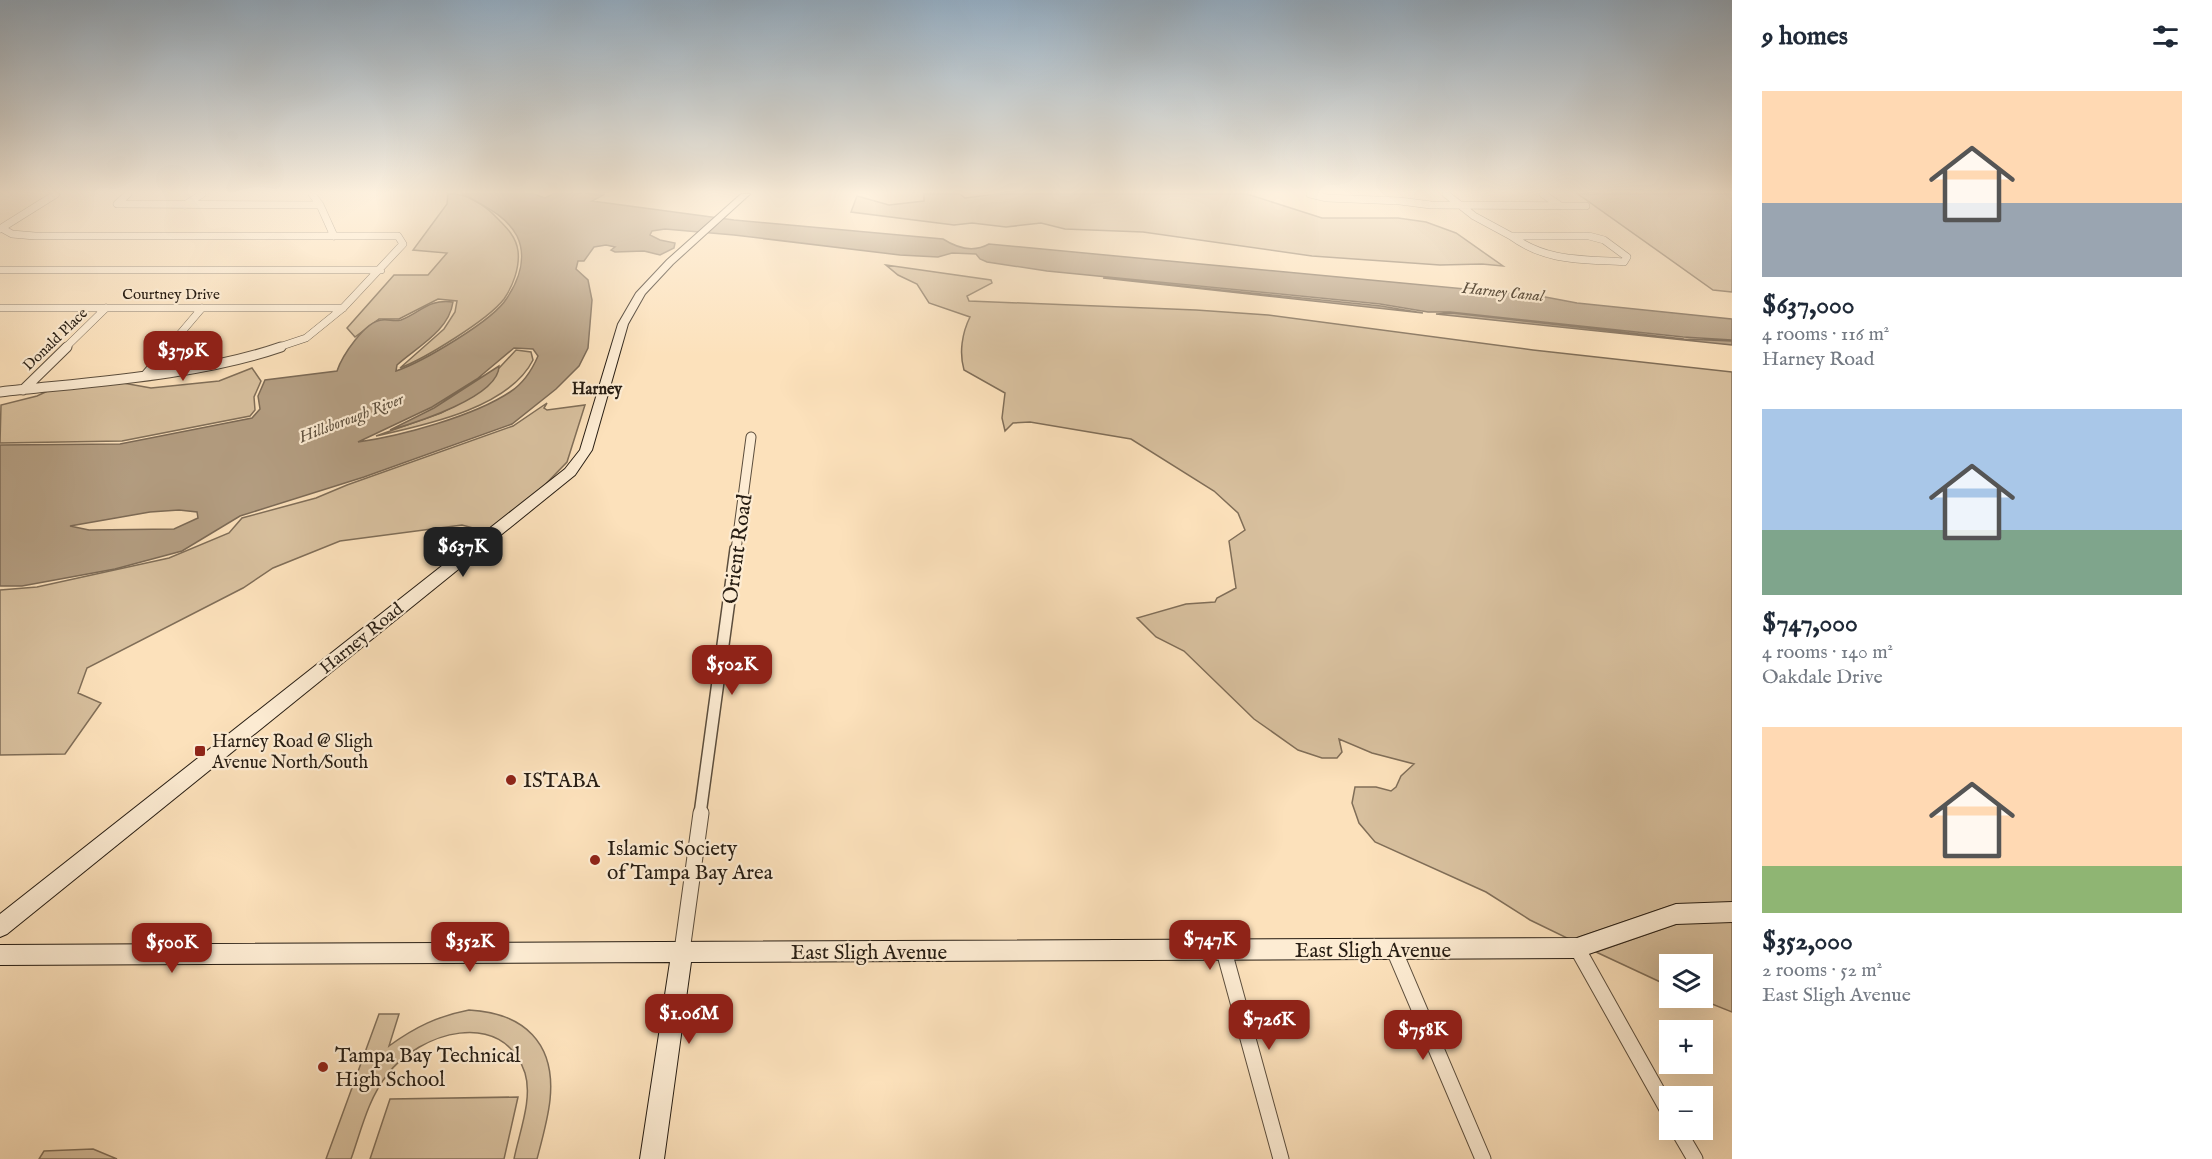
<!DOCTYPE html>
<html lang="en">
<head>
<meta charset="utf-8">
<style>
	:root { --surface:#fff; --page:#f2f2f3; --text:#1f2937; --muted:#747a83; --accent:#8f2418 }
	body { margin:0; font-family:"IM FELL English",serif; background:var(--page); color:var(--text); height:100vh; display:flex; flex-direction:column; font-size:22px; white-space:nowrap }
	* { box-sizing:border-box; margin:0 }
	p { font-size:20px; color:var(--muted) }
	.icon { flex:none; width:33px; height:33px; fill:none; stroke:currentColor; stroke-width:2; stroke-linecap:round; stroke-linejoin:round }
	.map { position:relative; flex:1; overflow:hidden }
	.sheet { display:flex; flex-direction:column; background:var(--surface); width:480px }
	.sheet>* { flex:none }
	.buttons { position:absolute; left:1659px; top:954px; display:grid; gap:12px }
	.buttons a { display:grid; place-items:center; width:54px; height:54px; border-radius:0px; background:var(--surface); box-shadow:0 6px 24px #0002; font-size:30px }
	.price { position:absolute; translate:-50% -51px; padding:0 14px; border-radius:12px; background:var(--accent); color:#fff; font-size:20px; line-height:39px; filter:drop-shadow(0 2px 3px #0008) }
	.price::after { content:''; position:absolute; left:50%; top:36px; width:18px; height:14px; margin-left:-9px; background:inherit; clip-path:polygon(0 0,100% 0,50% 100%) }
	.price.active { background:#222; color:#fff }
	ul { padding:0; list-style:none }
	li { display:grid; align-content:center; gap:12px; height:318px; padding:0 30px }
	li span { display:grid; place-items:center; height:186px; border-radius:0px; color:#555 }
	li>.icon { margin-inline-start:auto }
	span .icon { width:108px; height:108px; fill:#fffc; stroke-width:1 }
	li b { font-size:26px }
	h2 { display:flex; justify-content:space-between; align-items:center; height:72px; padding:0 30px; font-size:26px }
	main { display:flex; flex:1; min-height:0 }
	.map>svg:first-child { display:block }
	.green { fill:#d8c09e; stroke:#806e58; stroke-width:1.5 }
	.water { fill:#b49e82; stroke:#7c6a56; stroke-width:1.5; fill-rule:evenodd }
	.lines { fill:none; stroke-linecap:round; stroke-linejoin:round }
	.street-far3-casing { stroke:#5c4e3d; stroke-width:8 }
	.street-far2-casing { stroke:#5c4e3d; stroke-width:11 }
	.street-far1-casing { stroke:#5c4e3d; stroke-width:14 }
	.street-casing { stroke:#5c4e3d; stroke-width:17 }
	.secondary-casing { stroke:#271d13; stroke-width:2 }
	.street-far3 { stroke:#fdecd3; stroke-width:7 }
	.street-far2 { stroke:#fdecd3; stroke-width:9 }
	.street-far1 { stroke:#fdecd3; stroke-width:11 }
	.street { stroke:#fdecd3; stroke-width:15 }
	.secondary { fill:#fdecd3; fill-rule:evenodd }
	.poi-dot { fill:#8f2418; stroke:#fdecd3; stroke-width:2 }
	.labels { text-anchor:middle; stroke-width:4.5; stroke-linejoin:round; paint-order:stroke }
	.far-street-label { font-size:15px; fill:#271d13; stroke:#fdecd3 }
	.far-water-label { font-size:16px; font-style:italic; fill:#5f513f; stroke:#fdecd3 }
	.far-neighbourhood-label { font-size:16px; font-weight:bold; fill:#271d13; stroke:#fdecd3 }
	.street-label { font-size:18px; fill:#271d13; stroke:#fdecd3 }
	.poi-label { font-size:18px; fill:#271d13; stroke:#fdecd3; text-anchor:start }
	.near-street-label { font-size:21px; fill:#271d13; stroke:#fdecd3 }
	.near-poi-label { font-size:21px; fill:#271d13; stroke:#fdecd3; text-anchor:start }
</style>
</head>
<body>
<main>
<div class="map">
<svg width="1732" height="1159" viewBox="0 0 1732 1159">
	<rect width="100%" height="100%" fill="#fce1bb"/>
	<filter id="stains"><feTurbulence type="fractalNoise" baseFrequency=".00333" numOctaves="4"/><feColorMatrix values="0 0 0 0 .2 0 0 0 0 .09 0 0 0 0 .02 0 0 0 .5 -.17"/></filter>
	<radialGradient id="worn" r=".72"><stop offset=".6" stop-color="#630" stop-opacity="0"/><stop offset="1" stop-color="#630" stop-opacity=".3"/></radialGradient>
	<path class="green" d="M448,194c16,-2 37,11 48,23 10,10 20,19 22,34 2,16 -5,35 -14,48 -16,21 -80,60 -104,69l44,-39 11,-17 2,-11 -19,-2 -39,20h-20l-24,18 -8,-9 47,-53h34l19,-22 -34,-3 34,-46z
		M924,194h36l5,4 32,-4h250l75,24h76l28,4 30,11 47,33 -21,-2 -42,1 -128,-9 -169,-24 -78,-3 -24,-6 -35,4 -34,-4 -18,2 -103,-13 6,-16 32,9 35,-4z
		M1578,194h154v98l-19,-2z
		M886,265l105,15 1,3 -25,13 2,5 227,9 72,5 265,35 199,22v532l-62,2 -99,34 -41,-20 -44,-28 -111,-50 -16,-19 -7,-20 3,-16h21l15,4 5,-4 5,-11 13,-12 -42,-11 -33,-14 3,13 -5,6h-15l-24,-8 -44,-31 -70,-68 -28,-14 -19,-19 49,-14 29,-2 2,-4 19,-10 -7,-47 16,-11 -7,-17 -24,-22 -83,-52 -101,-17 -17,1 -8,8 -3,-13 3,-25 -41,-23c-5,-17 -2,-37 6,-53l-41,-14 -12,-19 -19,-9z
		M516,350l15,2 2,8c-24,48 -108,65 -157,76l65,-23 31,-16z
		M252,368l9,13 -7,16 1,13 -5,6 -128,25 -122,2 1,-38 36,-9 17,-8 69,-5 28,5 68,-7z
		M547,403l-3,5 3,2 38,-5 -18,57 -32,33 -47,37 -26,-7 -122,16 -67,27 -30,20 -156,80 -9,25 23,10 -36,51 -65,1v-165l37,-3 132,-29 60,-25 13,-15 74,-20 31,-13 166,-59z
		M1732,920v92l-35,-14h5v-34h-32l-1,22 -73,-34 86,-30z
		M469,1010c55,3 87,33 81,90 -2,19 -8,40 -13,59h-23c5,-26 19,-60 11,-86 -22,-66 -106,-41 -138,2 -19,24 -26,56 -36,84h-25l53,-145h20l-10,32c26,-19 49,-30 80,-36z
		M518,1097l-14,62h-134l20,-60z
		M93,1149l24,10h-78l5,-8z"/>
	<path class="water" d="M463,194h71l11,4 8,-4h52l-13,7 142,19 209,19c14,9 30,14 46,5l551,52 37,7 155,16v21l-49,-3 -233,-25h-22l-48,-8 -333,-33 -60,-9 -7,-3 -4,-5 -24,-1 -14,4 -38,-2 -166,-20 -69,-6 -13,2 -2,4 10,5 15,3 -1,5 -14,7 -16,-4 -29,1 -4,-2 4,-3 -9,-2 -12,2 -10,14h-6l-2,8 12,11 4,20 -4,48 -9,18 -23,23 -44,35 -148,53 -124,39 -58,35 -67,18 -93,17h-22v-141l120,-1 132,-26 8,-9 -2,-13 7,-16 72,-9c5,-15 28,-50 45,-51 7,-1 12,2 19,0 21,-8 26,-21 52,-18 -4,29 -36,45 -56,63l-1,6c26,-9 97,-50 111,-73 12,-18 20,-41 10,-62 -11,-21 -35,-31 -54,-42zM514,348l19,1 5,7c-6,14 -14,27 -28,36 -36,24 -109,44 -152,50l74,-35 45,-28zM179,510l18,2 1,6 -24,11 -85,1 -19,-4 80,-14z
		M1103,278l278,28 42,7z
		M1452,313l232,26 48,2v4l-296,-31z
		M499,366c0,31 -84,57 -109,64l44,-22z"/>
	<g class="lines">
		<g class="street-far3-casing">
			<path id="street-far3" d="M128,194l-11,10 203,1
				M312,194l8,11 14,31
				M1310,194l17,4 73,3 31,4 155,1
				M1446,194l28,22 37,20
				M1543,194l16,11
				M185,205l17,-11
				M0,229l56,-35
				M3,229l9,5 23,2h363l5,8 -60,64 -37,30 -30,10
				M1511,236h78l15,4 23,17 -3,5c-43,-3 -77,0 -113,-26z
				M0,270h381
				M0,308h343
				M65,348l41,-40
				M168,348l34,-40"/>
		</g>
		<g class="street-far2-casing">
			<path id="street-far2" d="M146,375l24,-28
				M23,390l44,-43
				M0,392c89,-10 197,-16 281,-45
				M736,550l15,-113"/>
		</g>
		<g class="street-far1-casing">
			<path id="street-far1" d="M700,814l36,-265"/>
		</g>
		<g class="street-casing">
			<path id="street" d="M1577,948l93,166
				M1394,950l89,209
				M682,951l19,-138
				M1224,951l57,208
				M1678,1130l17,29"/>
		</g>
		<g class="secondary-casing">
			<path id="secondary" d="M741,194h9l-77,70 -28,30 -17,30 -36,126 -17,25 -568,459 -7,3v-23l565,-445 15,-19 38,-126 18,-31 31,-33z
				M1732,902v20l-56,2 -99,34 -886,4 -27,197h-24l30,-197 -670,3v-20l1577,-7 99,-34z"/>
		</g>
		<use href="#street-far3" class="street-far3"/>
		<use href="#street-far2" class="street-far2"/>
		<use href="#street-far1" class="street-far1"/>
		<use href="#street" class="street"/>
		<use href="#secondary" class="secondary"/>
	</g>
	<linearGradient id="sky" x2="0" y2="1"><stop stop-color="#93abbf"/><stop offset="0.54" stop-color="#fef2e0"/><stop offset="1" stop-color="#fef2e0" stop-opacity="0"/></linearGradient>
	<rect width="1732" height="356" fill="url(#sky)"/>
	<g class="poi-dot">
		<rect x="194" y="745" width="12" height="12" rx="3"/>
		<circle cx="511" cy="780" r="6"/>
		<circle cx="595" cy="860" r="6"/>
		<circle cx="323" cy="1067" r="6"/>
	</g>
	<g class="labels">
		<g class="far-street-label">
			<text x="171" y="299">Courtney Drive</text>
			<text transform="translate(55 339) rotate(-44)" y="5">Donald Place</text>
		</g>
		<g class="far-water-label">
			<text transform="translate(1503 291) rotate(6)" y="6">Harney Canal</text>
			<text transform="translate(351 417) rotate(-21)" y="6">Hillsborough River</text>
		</g>
		<g class="far-neighbourhood-label">
			<text x="597" y="394">Harney</text>
		</g>
		<g class="street-label">
			<text transform="translate(361 638) rotate(-39)" y="6">Harney Road</text>
		</g>
		<g class="poi-label">
			<text x="212" y="747">Harney Road @ Sligh<tspan x="212" dy="21">Avenue North/South</tspan></text>
		</g>
		<g class="near-street-label">
			<text transform="translate(737 549) rotate(-82)" y="7">Orient Road</text>
			<text x="1373" y="957">East Sligh Avenue</text>
			<text x="869" y="959">East Sligh Avenue</text>
		</g>
		<g class="near-poi-label">
			<text x="523" y="787">ISTABA</text>
			<text x="607" y="855">Islamic Society<tspan x="607" dy="24">of Tampa Bay Area</tspan></text>
			<text x="335" y="1062">Tampa Bay Technical<tspan x="335" dy="24">High School</tspan></text>
		</g>
	</g>
	<rect width="100%" height="100%" filter="url(#stains)"/>
	<rect width="100%" height="100%" fill="url(#worn)"/>
</svg>
<div class="buttons">
<a><svg class="icon" aria-label="layers" viewBox="0 0 24 24"><path d="M12 4l9 5-9 5-9-5zM3 14l9 5 9-5"/></svg></a>
<a>+</a>
<a>−</a>
</div>
<b class="price" style="left:183px;top:382px">$379K</b>
<b class="price active" style="left:463px;top:578px">$637K</b>
<b class="price" style="left:732px;top:696px">$502K</b>
<b class="price" style="left:1210px;top:971px">$747K</b>
<b class="price" style="left:470px;top:973px">$352K</b>
<b class="price" style="left:172px;top:974px">$500K</b>
<b class="price" style="left:689px;top:1045px">$1.06M</b>
<b class="price" style="left:1269px;top:1051px">$726K</b>
<b class="price" style="left:1423px;top:1061px">$758K</b>
</div>
<section class="sheet">
<h2>9 homes<svg class="icon" aria-label="filters" viewBox="0 0 24 24"><path d="M4 7h16M4 17h16"/><circle cx="9" cy="7" r="2"/><circle cx="15" cy="17" r="2"/></svg></h2>
<ul>
<li><span style="background:linear-gradient(#ffd9b3 60%,#9aa5b1 0)"><svg class="icon" aria-label="home" viewBox="0 0 24 24"><path d="M3 11l9-7 9 7M6 9v11h12V9"/></svg></span><div><b>$637,000</b><p>4 rooms · 116 m²</p><p>Harney Road</p></div></li>
<li><span style="background:linear-gradient(#a9c7e8 65%,#7fa58c 0)"><svg class="icon" aria-label="home" viewBox="0 0 24 24"><path d="M3 11l9-7 9 7M6 9v11h12V9"/></svg></span><div><b>$747,000</b><p>4 rooms · 140 m²</p><p>Oakdale Drive</p></div></li>
<li><span style="background:linear-gradient(#ffd9b3 75%,#8fb573 0)"><svg class="icon" aria-label="home" viewBox="0 0 24 24"><path d="M3 11l9-7 9 7M6 9v11h12V9"/></svg></span><div><b>$352,000</b><p>2 rooms · 52 m²</p><p>East Sligh Avenue</p></div></li>
</ul>
</section>
</main>
</body>
</html>
